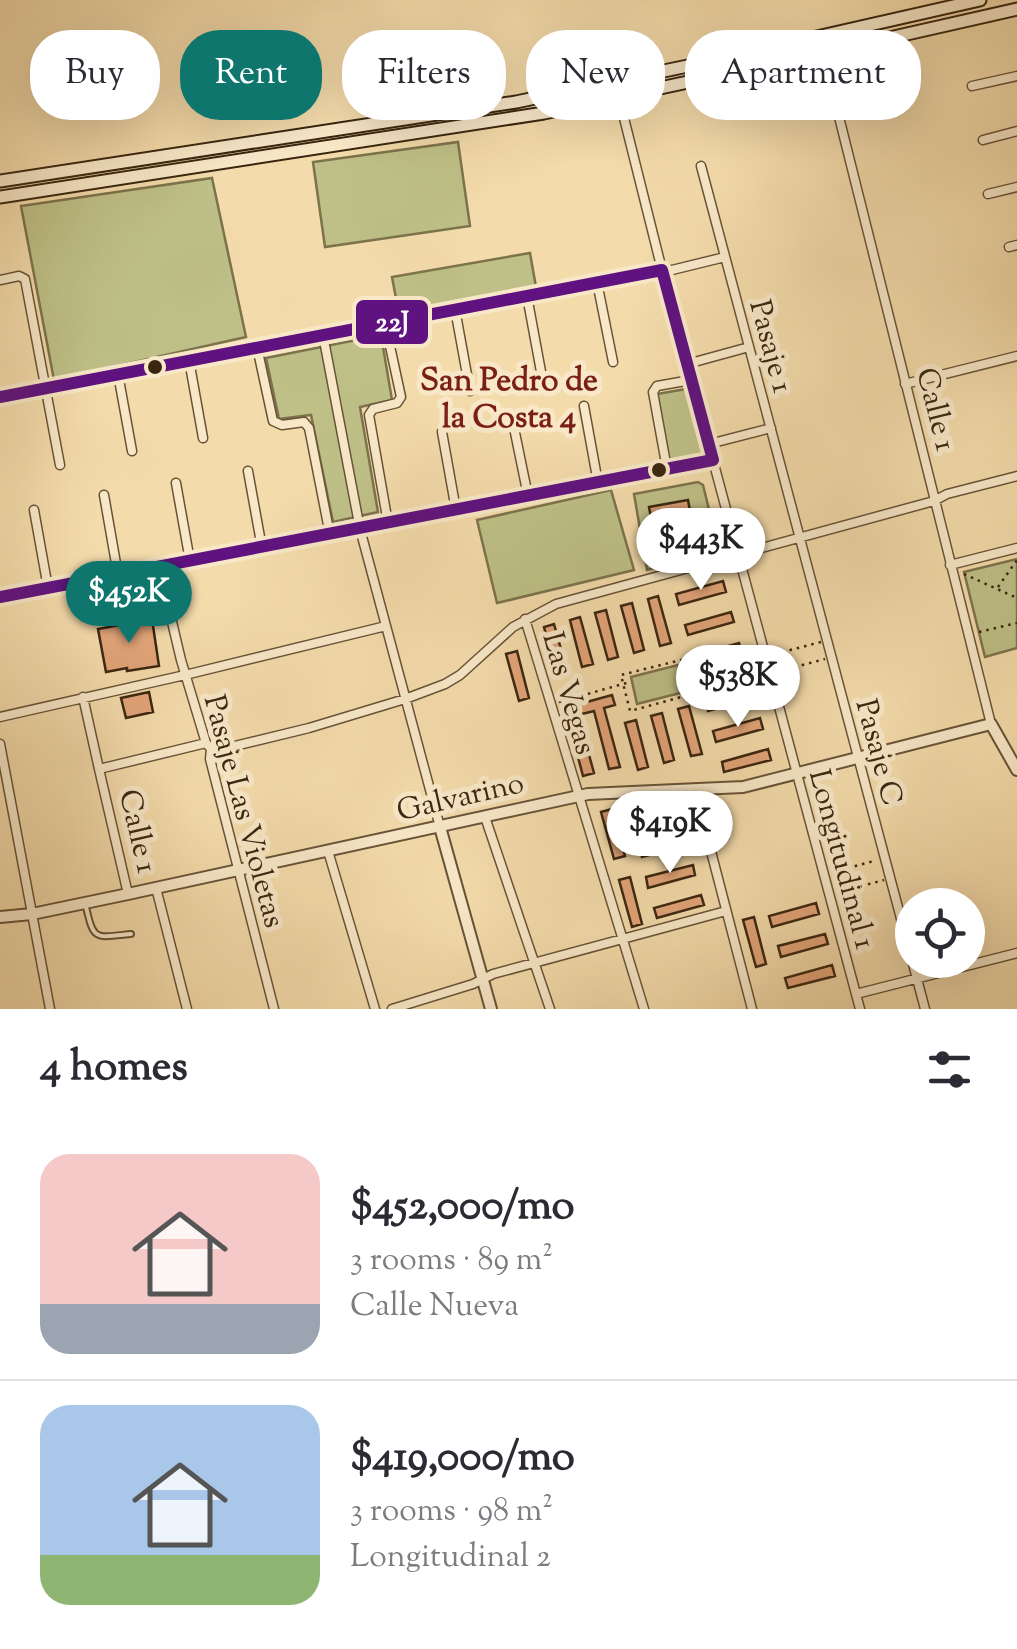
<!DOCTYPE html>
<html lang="en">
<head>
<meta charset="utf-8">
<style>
	:root { --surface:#fff; --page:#f2f2f3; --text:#2b2b33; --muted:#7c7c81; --line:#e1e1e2; --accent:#0f766e }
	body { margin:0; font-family:"Sorts Mill Goudy",serif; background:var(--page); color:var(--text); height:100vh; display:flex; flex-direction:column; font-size:38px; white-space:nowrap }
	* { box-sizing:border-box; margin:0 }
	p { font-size:32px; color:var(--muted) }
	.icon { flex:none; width:55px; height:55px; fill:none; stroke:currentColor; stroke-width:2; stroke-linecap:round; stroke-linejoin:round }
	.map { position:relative; height:1009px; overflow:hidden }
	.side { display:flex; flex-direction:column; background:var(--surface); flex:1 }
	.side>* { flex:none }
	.banner { position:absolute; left:30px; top:30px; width:958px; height:90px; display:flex; gap:20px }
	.controls { position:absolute; left:895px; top:888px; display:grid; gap:20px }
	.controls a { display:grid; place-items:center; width:90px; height:90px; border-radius:50%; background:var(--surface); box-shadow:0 10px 40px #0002; font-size:50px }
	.price { position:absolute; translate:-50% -85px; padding:0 22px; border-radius:35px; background:#fff; color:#222; font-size:32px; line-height:65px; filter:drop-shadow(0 2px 5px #0008) }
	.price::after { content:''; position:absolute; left:50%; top:60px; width:30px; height:22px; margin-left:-15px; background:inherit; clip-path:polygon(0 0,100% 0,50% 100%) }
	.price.on { background:var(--accent); color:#fff }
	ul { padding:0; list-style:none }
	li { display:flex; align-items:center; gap:30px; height:250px; padding:0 40px }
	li+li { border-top:2px solid var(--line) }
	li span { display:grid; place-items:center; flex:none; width:280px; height:200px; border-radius:30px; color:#555 }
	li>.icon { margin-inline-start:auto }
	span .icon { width:120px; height:120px; fill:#fffc; stroke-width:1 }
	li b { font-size:42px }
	h2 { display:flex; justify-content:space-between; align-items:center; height:120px; padding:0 40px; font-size:42px }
	.tag { padding:0 35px; border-radius:40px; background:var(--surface); box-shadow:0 10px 40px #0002; font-size:35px; line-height:90px }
	.tag.on { background:var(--accent); color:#fff }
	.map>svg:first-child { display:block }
	.green { fill:#bec087; stroke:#7c734c; stroke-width:2.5 }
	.building { fill:#e3a479; stroke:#3a2610; stroke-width:2.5 }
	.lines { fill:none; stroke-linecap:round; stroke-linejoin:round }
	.service-casing { stroke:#685337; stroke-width:8 }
	.minor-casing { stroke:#685337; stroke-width:11 }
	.tertiary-casing { stroke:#685337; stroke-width:14 }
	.secondary-casing { stroke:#3a2610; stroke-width:15 }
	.path { stroke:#3a2610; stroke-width:2.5; stroke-dasharray:2.5 5; stroke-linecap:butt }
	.service { stroke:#f8e8c8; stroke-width:4 }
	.minor { stroke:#f8e8c8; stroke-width:8 }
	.tertiary { stroke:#f8e8c8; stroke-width:10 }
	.secondary { stroke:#f8e8c8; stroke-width:11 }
	.bus-1-casing { stroke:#f8e8c8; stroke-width:20 }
	.bus-1 { stroke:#5f1280; stroke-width:12 }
	.bus-dot { fill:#3a2610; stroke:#f8e8c8; stroke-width:4 }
	.labels { text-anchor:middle; stroke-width:10; stroke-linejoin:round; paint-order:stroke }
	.street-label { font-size:30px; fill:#3a2610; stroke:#f8e8c8 }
	.neighbourhood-label { font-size:32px; font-weight:bold; fill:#7a1f14; stroke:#f8e8c8 }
	.line-badge { stroke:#f8e8c8; stroke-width:4 }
	.badge-label { font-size:28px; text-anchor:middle; font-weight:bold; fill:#fff }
</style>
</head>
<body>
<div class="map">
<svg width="1017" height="1009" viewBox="0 0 1017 1009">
	<rect width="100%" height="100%" fill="#f4dbab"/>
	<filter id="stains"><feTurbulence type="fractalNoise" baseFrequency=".002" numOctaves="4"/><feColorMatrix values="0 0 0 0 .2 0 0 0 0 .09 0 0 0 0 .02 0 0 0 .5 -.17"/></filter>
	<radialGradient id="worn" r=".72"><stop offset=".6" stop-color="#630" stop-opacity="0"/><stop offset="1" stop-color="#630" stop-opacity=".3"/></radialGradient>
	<path class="green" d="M458,142l12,84 -145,21 -12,-85z
		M212,178l34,159 -192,43 -33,-174z
		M530,253l6,34 -137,27 -7,-37z
		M381,335l11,65 -32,7 18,105 -45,10 -22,-107 -32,4 -13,-61z
		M686,389l18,66 -35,7 -12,-68z
		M698,482l5,3 16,65 -72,20 -13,-76z
		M611,490l23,80 -137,33 -20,-83z
		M1017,559v89l-32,9 -21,-85z
		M678,665l6,27 -47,12 -6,-27z"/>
	<path class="building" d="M688,500l10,53 -39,7 -10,-53z
		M723,581l3,11 -47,13 -3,-11z
		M658,596l13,47 -11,3 -12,-47z
		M632,603l12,47 -10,3 -13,-47z
		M606,610l12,47 -10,3 -13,-47z
		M731,612l3,10 -46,13 -3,-10z
		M580,617l13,47 -11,3 -12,-47z
		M152,619l7,47 -32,5v-3l-21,4 -8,-43z
		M554,624l13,47 -11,3 -12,-47z
		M739,643l3,10 -47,13 -3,-10z
		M517,651l12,47 -10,3 -13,-47z
		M752,688l3,10 -47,13 -3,-11z
		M149,692l4,20 -27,6 -5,-20z
		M612,695l3,10 -11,3 16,59 -11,2 -15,-58 -16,4 16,58 -11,3 -18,-68z
		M689,706l13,48 -11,2 -13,-47z
		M662,713l12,47 -10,3 -13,-47z
		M760,718l3,11 -47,13 -3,-11z
		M636,720l12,47 -10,3 -13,-47z
		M768,749l3,11 -47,12 -2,-10z
		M677,803l3,11 -47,13 -3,-11z
		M612,809l13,47 -11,3 -13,-47z
		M686,834l3,10 -47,13 -3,-10z
		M693,865l2,10 -47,13 -2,-11z
		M630,877l12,47 -10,3 -13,-47z
		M701,895l3,10 -47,13 -3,-10z
		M816,903l3,11 -47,13 -3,-11z
		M754,917l12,47 -10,3 -13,-47z
		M825,934l3,10 -47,13 -3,-11z
		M832,965l3,11 -47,12 -3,-10z"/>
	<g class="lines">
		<g class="service-casing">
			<path id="service" d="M85,903c9,38 8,35 46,31"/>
		</g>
		<g class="minor-casing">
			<path id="minor" d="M823,53l168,671
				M615,82l47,188 198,739
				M972,86l45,-10
				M983,140l34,-9
				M701,166l224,843
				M988,194l29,-7
				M1009,247l8,-2
				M0,280l19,-4 6,3 35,186
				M597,282l16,80
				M527,296l15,81
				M455,309l15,82
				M385,323l16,74 -4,6 -24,6 -4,6 19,108
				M323,335l37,194 80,298
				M257,347l16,74 9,4 22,-3 5,6 21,107
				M189,360l14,78
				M687,364l62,-17
				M118,374l14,77
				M905,384l112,-28
				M0,397l662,-127h10l53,-13
				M584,406l14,77
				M512,418l16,78
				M442,432l14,78
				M709,444l62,-16
				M667,469l-14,-77 4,-6 34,-6
				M248,471l14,77
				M176,483l14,78
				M104,495l14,80
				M34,510l14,78
				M950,565l67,-17
				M159,567l22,93 25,83 5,6 -1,10 64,250
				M0,597l713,-137
				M525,619l119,390
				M83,697l16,72
				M0,717l185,-42 201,-49
				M0,744l50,265
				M211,749l7,1 91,-22 96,-29 40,-15 15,-9 53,-48 43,-23 378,-103 13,-7 70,-18
				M695,790l57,219
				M485,817l65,192
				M328,851l47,158
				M156,888l31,121
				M128,894l-29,-125 107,-26
				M856,994l161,-41
				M392,1009l81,-25 20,-10 233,-63"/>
		</g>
		<g class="tertiary-casing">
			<path id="tertiary" d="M440,827l51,182
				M0,917l32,-3 96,-20 460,-100 155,-7 248,-63 26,46"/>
		</g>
		<g class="secondary-casing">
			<path id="secondary" d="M0,181l516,-79 186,-39 278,-63
				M0,197l544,-84 279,-60 194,-44"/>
		</g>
		<path class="path" d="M964,574l53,24
			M998,587l19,-27
			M979,632l38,-9
			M775,654l46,-12
			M780,671l45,-12
			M691,680l70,-18
			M693,693l-8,-34 -64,16 9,36 132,-36
			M559,702l71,-20
			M833,872l41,-11
			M839,892l45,-12"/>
		<use href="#service" class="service"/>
		<use href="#minor" class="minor"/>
		<use href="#tertiary" class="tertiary"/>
		<use href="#secondary" class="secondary"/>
		<g class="bus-1-casing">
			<path id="bus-1" d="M0,397l662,-127 51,190 -713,137"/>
		</g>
		<use href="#bus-1" class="bus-1"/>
	</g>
	<g class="bus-dot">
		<circle cx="155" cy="367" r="9"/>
		<circle cx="659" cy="470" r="9"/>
	</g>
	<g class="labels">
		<g class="street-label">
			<text transform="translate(772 346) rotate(75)" y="10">Pasaje 1</text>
			<text transform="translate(937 409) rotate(76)" y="10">Calle 1</text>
			<text transform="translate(570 693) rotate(74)" y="10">Las Vegas</text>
			<text transform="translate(880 752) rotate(75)" y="10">Pasaje C</text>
			<text transform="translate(460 796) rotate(-13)" y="10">Galvarino</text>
			<text transform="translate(245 811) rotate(75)" y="10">Pasaje Las Violetas</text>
			<text transform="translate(139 831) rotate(77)" y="10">Calle 1</text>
			<text transform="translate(843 859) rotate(75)" y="10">Longitudinal 1</text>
		</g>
		<g class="neighbourhood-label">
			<text x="509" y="390">San Pedro de<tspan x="509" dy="37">la Costa 4</tspan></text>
		</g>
	</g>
	<rect class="line-badge" x="354" y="298" width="76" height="48" rx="10" fill="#5f1280"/>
	<g class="badge-label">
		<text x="392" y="331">22J</text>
	</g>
	<rect width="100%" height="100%" filter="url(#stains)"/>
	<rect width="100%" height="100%" fill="url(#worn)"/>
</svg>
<div class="controls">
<a><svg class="icon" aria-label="locate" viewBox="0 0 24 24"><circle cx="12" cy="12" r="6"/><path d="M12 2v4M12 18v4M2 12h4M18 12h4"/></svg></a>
</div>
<b class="price" style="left:701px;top:593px">$443K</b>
<b class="price on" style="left:129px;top:646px">$452K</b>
<b class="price" style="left:738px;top:730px">$538K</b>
<b class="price" style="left:670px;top:876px">$419K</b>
<div class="banner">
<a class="tag">Buy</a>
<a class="tag on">Rent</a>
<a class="tag">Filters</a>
<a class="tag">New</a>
<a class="tag">Apartment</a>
</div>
</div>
<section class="side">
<h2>4 homes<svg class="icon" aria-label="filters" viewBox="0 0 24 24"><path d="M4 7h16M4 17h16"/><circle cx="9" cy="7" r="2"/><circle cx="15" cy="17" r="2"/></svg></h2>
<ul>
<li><span style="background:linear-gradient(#f6c9c9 75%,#9aa5b1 0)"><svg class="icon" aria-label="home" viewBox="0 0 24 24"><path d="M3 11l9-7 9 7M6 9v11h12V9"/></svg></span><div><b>$452,000/mo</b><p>3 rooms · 89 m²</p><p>Calle Nueva</p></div></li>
<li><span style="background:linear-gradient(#a9c7e8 75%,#8fb573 0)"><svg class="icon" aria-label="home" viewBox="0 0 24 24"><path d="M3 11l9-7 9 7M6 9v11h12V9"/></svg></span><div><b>$419,000/mo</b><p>3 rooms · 98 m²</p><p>Longitudinal 2</p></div></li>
</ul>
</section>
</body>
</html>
